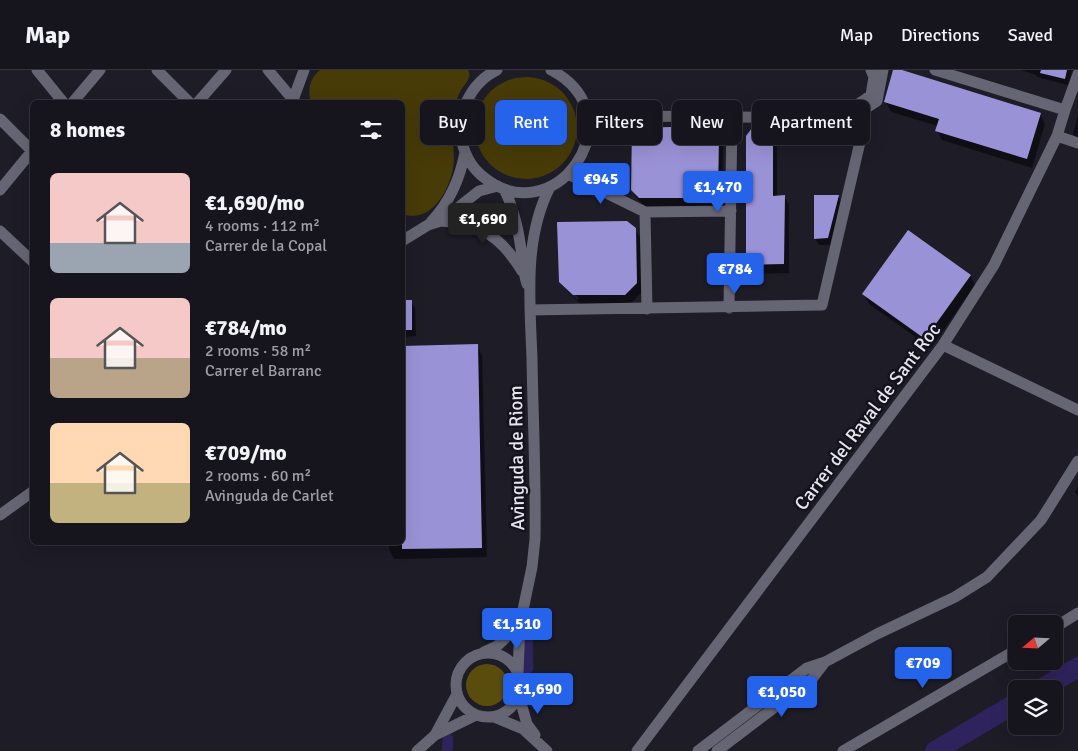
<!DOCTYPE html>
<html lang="en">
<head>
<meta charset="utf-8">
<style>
	:root { --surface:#16151d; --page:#1f1e26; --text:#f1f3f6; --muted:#9e9fa4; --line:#35343b; --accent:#2563eb }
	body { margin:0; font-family:Signika,sans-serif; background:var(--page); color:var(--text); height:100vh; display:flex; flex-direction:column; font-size:19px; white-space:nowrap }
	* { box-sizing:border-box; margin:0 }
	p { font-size:16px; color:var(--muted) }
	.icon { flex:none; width:28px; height:28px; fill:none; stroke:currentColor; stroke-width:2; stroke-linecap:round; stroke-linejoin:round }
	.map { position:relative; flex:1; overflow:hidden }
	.side { position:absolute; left:30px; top:30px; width:375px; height:445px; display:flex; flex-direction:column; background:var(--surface); border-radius:8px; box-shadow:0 5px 20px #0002,0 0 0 1px var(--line) }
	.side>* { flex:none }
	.hud { position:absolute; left:420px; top:30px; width:475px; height:45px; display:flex; gap:10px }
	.needle { width:32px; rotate:251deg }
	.fabs { position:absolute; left:1008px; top:545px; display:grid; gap:10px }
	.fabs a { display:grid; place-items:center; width:55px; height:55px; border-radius:8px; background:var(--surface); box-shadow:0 5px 20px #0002,0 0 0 1px var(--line); font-size:25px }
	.price { position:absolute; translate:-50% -42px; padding:0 11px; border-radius:5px; background:var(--accent); color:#fff; font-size:16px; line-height:32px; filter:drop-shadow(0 1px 2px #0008) }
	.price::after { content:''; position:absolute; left:50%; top:30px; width:15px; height:11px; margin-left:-8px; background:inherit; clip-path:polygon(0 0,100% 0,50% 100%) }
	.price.on { background:#222; color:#fff }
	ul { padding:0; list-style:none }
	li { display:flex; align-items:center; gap:15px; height:125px; padding:0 20px }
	li span { display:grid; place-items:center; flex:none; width:140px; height:100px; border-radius:8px; color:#555 }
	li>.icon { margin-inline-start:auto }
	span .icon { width:60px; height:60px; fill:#fffc; stroke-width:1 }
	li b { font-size:21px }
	h2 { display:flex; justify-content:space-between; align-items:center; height:60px; padding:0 20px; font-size:21px }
	.tag { padding:0 18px; border-radius:8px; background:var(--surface); box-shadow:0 5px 20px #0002,0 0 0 1px var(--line); font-size:18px; line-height:45px }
	.tag.on { background:var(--accent); color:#fff }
	header { display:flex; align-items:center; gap:30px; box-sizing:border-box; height:70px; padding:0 25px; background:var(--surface); border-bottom:1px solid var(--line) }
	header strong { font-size:24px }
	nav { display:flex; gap:28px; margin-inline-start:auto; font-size:18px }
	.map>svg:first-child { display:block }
	.green { fill:#473b08 }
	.forest { fill:#5a4c0d }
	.shadow { fill:#0007 }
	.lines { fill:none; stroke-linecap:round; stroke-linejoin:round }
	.canal { stroke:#2f235d; stroke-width:11 }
	.river { stroke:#2f235d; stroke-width:20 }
	.building { fill:#9a92d6 }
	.minor { stroke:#666573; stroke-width:11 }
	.labels { text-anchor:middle; stroke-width:5; stroke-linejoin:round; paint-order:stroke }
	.street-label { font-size:19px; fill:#e6e6ee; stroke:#14131d }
</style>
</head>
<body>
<header>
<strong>Map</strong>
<nav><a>Map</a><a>Directions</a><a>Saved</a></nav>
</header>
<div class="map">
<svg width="1078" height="681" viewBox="0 0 1078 681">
	<rect width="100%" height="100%" fill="#1d1c27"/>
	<path class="green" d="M320,0h148c1,3 2,4 1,7 -1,5 -6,9 -8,13 -5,9 -8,20 -9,30 -2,13 2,25 2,38 0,26 -21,67 -51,56l-1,-112h-91c-4,-12 -1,-24 9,-32z
		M475 58a51 51 0 1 1 102 0a51 51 0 1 1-102 0Z"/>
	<path class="forest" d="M466 615a21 21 0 1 1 42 0a21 21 0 1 1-42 0Z"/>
	<path class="shadow" d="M895,0l145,44 5,10 -13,44 -90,-28 -5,-10 1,-4 -47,-14 -5,-10z
		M1021,0h51l-4,15 -31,-8 -1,-2z
		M1078,45v27l-5,-9z
		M772,60l5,9v58l7,-1 5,9v68l-36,1 -5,-9 -1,-128z
		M718,66l5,10 -1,61h-76l-8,-7 -6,-10z
		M839,127l3,7 -10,41h-13l-4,-6z
		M635,159l6,10v54l-11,11h-50l-16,-16 13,12 2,-2 -15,-14v3l-4,-6z
		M970,205l5,10 -44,63 -62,-44 -5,-10z
		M402,231h9l4,7 1,28 -14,1z
		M477,276l5,9 5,202 -93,2 -5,-10v-7h13z
		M1078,417v9l-3,-4z"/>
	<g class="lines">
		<path class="canal" d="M526,599l2,-1 -1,-34
			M447,681l1,-12"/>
		<path class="river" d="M1041,619l37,-22
			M935,681l81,-48"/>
	</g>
	<path class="building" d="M893,0h9l139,43 -14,46 -92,-28 4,-12 -55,-17z
		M1041,0h26l-2,9 -25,-6z
		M710,56l9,10 -1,62h-79l-8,-8 1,-62z
		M752,58h21v68l12,-1 -1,69 -38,1v-129z
		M814,125h25l-11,43 -14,1z
		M627,151l9,7 1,55 -12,12h-52l-14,-13 -2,-60z
		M908,160l63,45 -46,64 -63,-45z
		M402,230h10v30h-10z
		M478,274l4,204 -80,1v-203z"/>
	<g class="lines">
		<path class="minor" d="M37,0l26,32
			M157,0l32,32
			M268,0l27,32
			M497,0c-21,10 -34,31 -36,54 -2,18 6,39 20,51 73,63 158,-59 70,-105
			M935,0l130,40
			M293,30l11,-30
			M73,32l27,-32
			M198,32l28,-32
			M0,49l32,32
			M805,49l11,-10c29,1 32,4 55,-14l3,-18 -3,-7
			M1057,66l21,7
			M587,68l18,-15 21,-7 216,2 13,-3 22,-14 6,-31
			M568,104l77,38 86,-1
			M504,119c10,19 14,39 17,60 2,12 2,23 6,35
			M0,120l32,-39
			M645,142l2,97
			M441,151c41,3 60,16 81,50
			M431,152c19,-20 29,-43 34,-70
			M0,161l32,30
			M402,171l26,-16 13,-4 38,-30 19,-5
			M729,238l3,-190
			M530,240l292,-5 38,-163 -5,-12 -13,-12
			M943,275l135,65
			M0,445l32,-23
			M1054,558l24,-15
			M484,582l13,-6 23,-22
			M456 615a32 32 0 1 1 64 0a32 32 0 1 1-64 0Z
			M518,602l2,-48 12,-57 3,-28c1,-60 -2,-120 -3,-180 -2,-57 -9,-120 18,-172
			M519,626l8,28 8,11
			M494,647l29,12 24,22
			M435,665l22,-41
			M417,681l18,-16 41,-20
			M637,681l306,-406 51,-80 63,-129 8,-26 13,-36
			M698,681l109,-83 18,-6 52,-28 78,-37 32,-20 54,-57 37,-59
			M717,681l95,-72 13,-17
			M843,681l173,-101"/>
	</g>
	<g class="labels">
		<g class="street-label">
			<text transform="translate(867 346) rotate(-53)" y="7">Carrer del Raval de Sant Roc</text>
			<text transform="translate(516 388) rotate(-91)" y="7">Avinguda de Riom</text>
		</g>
	</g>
</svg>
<div class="fabs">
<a><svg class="needle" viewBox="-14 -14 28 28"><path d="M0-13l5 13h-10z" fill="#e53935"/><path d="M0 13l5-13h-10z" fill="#9e9fa4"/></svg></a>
<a><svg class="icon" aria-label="layers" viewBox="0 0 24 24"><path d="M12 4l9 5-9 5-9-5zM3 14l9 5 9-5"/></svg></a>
</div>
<b class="price" style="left:601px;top:135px">€945</b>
<b class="price" style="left:718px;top:143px">€1,470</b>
<b class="price on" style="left:483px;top:175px">€1,690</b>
<b class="price" style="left:735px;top:225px">€784</b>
<b class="price" style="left:517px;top:580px">€1,510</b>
<b class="price" style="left:923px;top:619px">€709</b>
<b class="price" style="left:538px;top:645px">€1,690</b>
<b class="price" style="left:782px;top:648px">€1,050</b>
<div class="hud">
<a class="tag">Buy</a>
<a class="tag on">Rent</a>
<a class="tag">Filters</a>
<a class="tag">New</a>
<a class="tag">Apartment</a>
</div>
<section class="side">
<h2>8 homes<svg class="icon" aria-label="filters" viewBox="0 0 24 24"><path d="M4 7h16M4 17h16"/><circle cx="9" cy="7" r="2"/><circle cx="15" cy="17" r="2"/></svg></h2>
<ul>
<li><span style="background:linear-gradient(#f6c9c9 70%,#9aa5b1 0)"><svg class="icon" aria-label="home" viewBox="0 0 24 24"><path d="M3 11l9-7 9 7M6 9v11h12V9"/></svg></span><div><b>€1,690/mo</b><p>4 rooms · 112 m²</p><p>Carrer de la Copal</p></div></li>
<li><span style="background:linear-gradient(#f6c9c9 60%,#b9a48a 0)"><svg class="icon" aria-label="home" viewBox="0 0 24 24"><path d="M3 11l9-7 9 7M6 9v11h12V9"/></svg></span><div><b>€784/mo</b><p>2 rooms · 58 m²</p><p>Carrer el Barranc</p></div></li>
<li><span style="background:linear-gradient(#ffd9b3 60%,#c2b280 0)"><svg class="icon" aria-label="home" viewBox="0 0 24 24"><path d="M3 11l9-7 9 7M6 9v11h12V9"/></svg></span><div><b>€709/mo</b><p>2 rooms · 60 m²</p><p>Avinguda de Carlet</p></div></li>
</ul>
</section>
</div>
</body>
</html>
